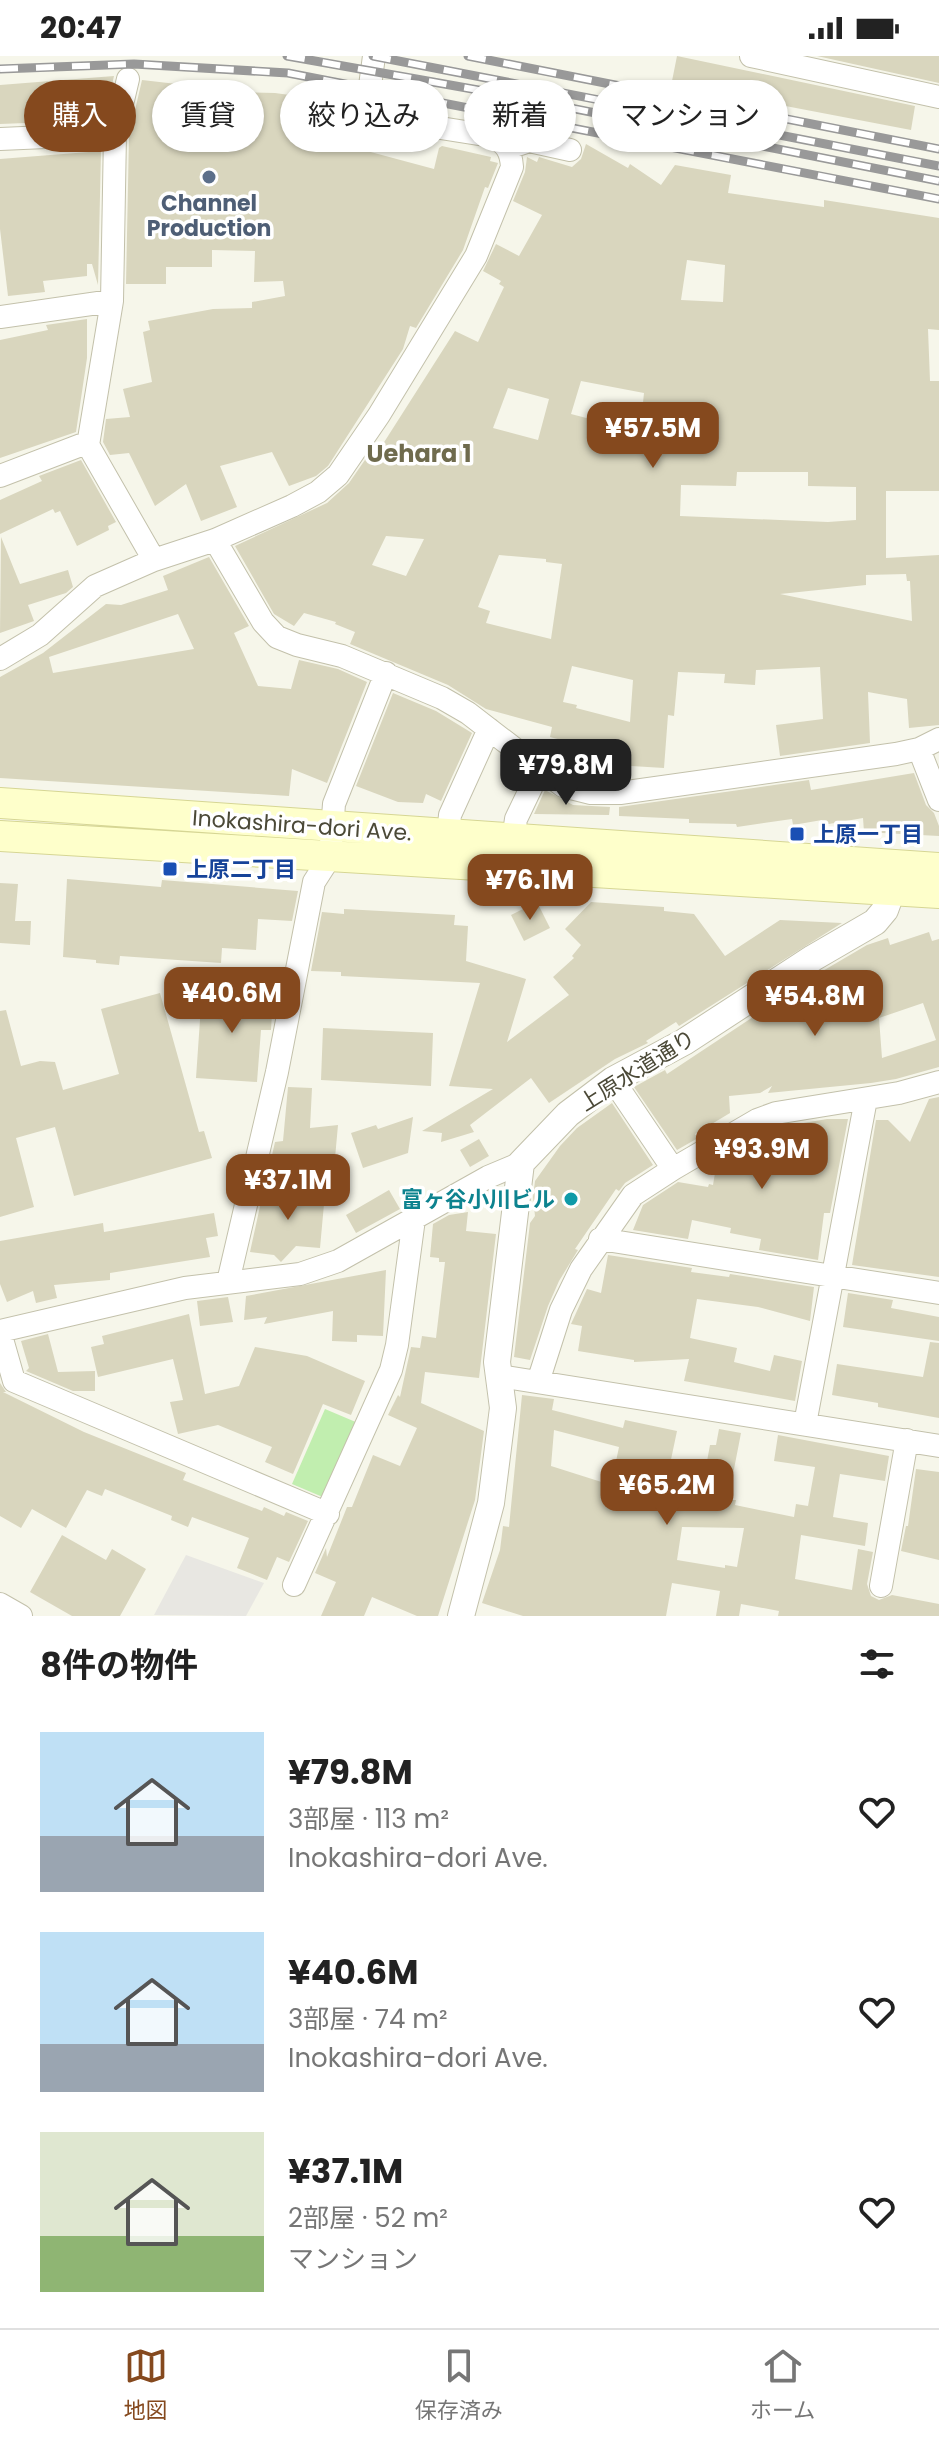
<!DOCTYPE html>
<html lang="ja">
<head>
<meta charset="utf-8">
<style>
	:root { --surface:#fff; --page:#f6f6f6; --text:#222; --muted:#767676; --line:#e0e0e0; --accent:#85491e }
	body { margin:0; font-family:Poppins,"Noto Sans JP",sans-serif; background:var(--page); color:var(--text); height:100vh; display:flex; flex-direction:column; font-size:30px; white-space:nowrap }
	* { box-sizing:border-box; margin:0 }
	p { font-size:26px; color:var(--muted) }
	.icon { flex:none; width:44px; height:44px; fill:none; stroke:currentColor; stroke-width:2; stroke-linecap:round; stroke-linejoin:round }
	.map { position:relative; height:1560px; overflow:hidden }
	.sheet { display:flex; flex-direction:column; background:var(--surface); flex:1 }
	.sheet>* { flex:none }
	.banner { position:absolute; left:24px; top:24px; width:892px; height:72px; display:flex; gap:16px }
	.price { position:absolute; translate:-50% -68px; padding:0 18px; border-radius:16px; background:var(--accent); color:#fff; font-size:26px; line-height:52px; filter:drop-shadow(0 2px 4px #0008) }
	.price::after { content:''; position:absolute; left:50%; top:48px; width:24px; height:18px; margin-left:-12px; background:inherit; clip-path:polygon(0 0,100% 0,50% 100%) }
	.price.current { background:#222; color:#fff }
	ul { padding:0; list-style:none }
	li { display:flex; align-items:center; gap:24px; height:200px; padding:0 40px }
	li span { display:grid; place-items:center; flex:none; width:224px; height:160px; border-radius:0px; color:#555 }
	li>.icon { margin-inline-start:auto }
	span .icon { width:96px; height:96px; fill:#fffc; stroke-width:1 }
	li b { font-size:34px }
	h2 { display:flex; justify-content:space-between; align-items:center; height:96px; padding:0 40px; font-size:34px }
	.tag { padding:0 28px; border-radius:36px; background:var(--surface); box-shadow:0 2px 6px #0004; font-size:28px; line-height:72px }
	.tag.current { background:var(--accent); color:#fff }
	.status { display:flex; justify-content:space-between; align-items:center; height:56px; padding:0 40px; background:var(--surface); direction:ltr }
	.status svg { height:22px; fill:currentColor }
	.tab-bar { display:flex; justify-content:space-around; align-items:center; height:112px; border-top:2px solid var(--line); background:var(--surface); font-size:22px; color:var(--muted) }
	.tab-bar a { display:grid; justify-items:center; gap:4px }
	.tab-bar .current { color:var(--accent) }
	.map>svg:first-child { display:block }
	.green { fill:#c1eeaf }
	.parking { fill:#e8e7e2 }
	.building { fill:#d9d6be; fill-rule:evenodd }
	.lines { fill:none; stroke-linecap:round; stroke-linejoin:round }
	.minor-casing { stroke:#c3c1ab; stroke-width:24 }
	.tertiary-casing { stroke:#c3c1ab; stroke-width:28 }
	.secondary-casing { stroke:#d6d694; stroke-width:32 }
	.minor { stroke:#fff; stroke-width:22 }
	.tertiary { stroke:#fff; stroke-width:26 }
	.secondary { stroke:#feffcb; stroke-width:30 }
	.rail-casing { stroke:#999; stroke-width:9 }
	.rail { stroke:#fff; stroke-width:6; stroke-dasharray:18; stroke-linecap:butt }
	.service-dot { fill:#5c6f8a; stroke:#fff; stroke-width:3 }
	.transit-dot { fill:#1a4fb4; stroke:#fff; stroke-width:3 }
	.culture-dot { fill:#0f9aa8; stroke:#fff; stroke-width:3 }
	.labels { text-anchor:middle; stroke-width:7; stroke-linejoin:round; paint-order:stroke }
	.service-label { font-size:22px; font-weight:bold; fill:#4e5e75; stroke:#fff }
	.street-label { font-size:22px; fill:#4b4937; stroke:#fff }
	.transit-label { font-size:22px; font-weight:bold; fill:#164399; stroke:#fff; text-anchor:start }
	.culture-label { font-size:22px; font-weight:bold; fill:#0d838f; stroke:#fff; text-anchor:end }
	.neighbourhood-label { font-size:24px; font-weight:bold; fill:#6f6b4d; stroke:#fff }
</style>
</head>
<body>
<div class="status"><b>20:47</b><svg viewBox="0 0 49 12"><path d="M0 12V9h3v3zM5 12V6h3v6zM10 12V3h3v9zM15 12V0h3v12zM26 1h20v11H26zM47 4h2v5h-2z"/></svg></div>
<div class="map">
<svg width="939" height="1560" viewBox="0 0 939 1560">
	<rect width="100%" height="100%" fill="#f6f6ea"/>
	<path class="green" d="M325,1353l33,14 -33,75 -33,-14z"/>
	<path class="parking" d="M186,1499l78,28 -18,33 -92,-1z"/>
	<path class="building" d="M677,0l238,50 -4,24 -225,-43v-3l-14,-3z
		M817,0h122v27z
		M114,20l-10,44 -104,4v-39z
		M142,24l61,7v4l72,2 73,10 7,13 -3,31 82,22 5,-21 3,-2 49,11 -1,4 8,2 -10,25 -3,-1 -22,63 -47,78 -6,-2 -7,23 -75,117 -12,10 -27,10 -17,-34 -52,14 17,41 -36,14 -15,-37 -31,22 -26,-53 -19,2 -7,-13 3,-23 24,-2 -7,-28 29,-7 -9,-50 7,-2 -2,-9 65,-12 39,-1v-6l33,-6 -2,-15 -29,1 1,-31 -43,-1v17h-46v17h-40l3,-148z
		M586,88l42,24 2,-4 31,21 14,-20 56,10 -3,18 96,14v-7l115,18v112l-11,-1 2,52h9v110h-53v67l53,-3v170l-30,3 -2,-29 -39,-7 2,51 -90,13 -4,-31 47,-6 -3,-52 -64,3 -1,15 -31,-2 1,-9 -47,-2 -4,44 -6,-1 -4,53 -49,-3 -2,14h-20l-17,-4 4,-30 -30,-8 2,-10 -66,-18 -38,-24 -98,-41 5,-12 -20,-8 1,-2 -32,-9 -10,13 -20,-12 -39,-68 92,-43 22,-20 27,-39 5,3 74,-116 23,11 26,-55 -5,-3 2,-3 -18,-10 13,-27 23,12 23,-41 -29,-14 12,-29 2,-15 10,5 2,-5 33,10 9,-8zM687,204l38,5 -2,37 -42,-2zM581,325l63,12 -4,39 -69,-18zM508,332l41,11 -11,41 -45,-12zM737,416h71v14l48,1v33l-28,2 -148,-6 1,-31 55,1zM386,480l38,3 -18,37 -34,-11zM499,499l47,4v3l16,2 -11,75 -65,-16 4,-12 -12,-4zM906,518l1,7h3l2,40 -132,-27 86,-9v-10zM572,610l61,14 -3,42 -54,-14 1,-3 -14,-3z
		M101,95l-3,134 -6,-21h-5v12l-44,5 2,11 -37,4 -8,-67v-70z
		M87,263v39l-11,74 -76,26v-118l48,-10 -2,-5z
		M81,404l35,62 -8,4 1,4 -32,16 -17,-35 -5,2 -2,-4 -53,25v-34l42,-19 -3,-5z
		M1,481l19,47 48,-14 5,17 -7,6 -38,12 6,16 -34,12z
		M209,501l40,69 -15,7 24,53 33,3 8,-29 39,9 29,13 -40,101 -35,-14 -3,27 -289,-18v-101l43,-24 63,-49 15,1 47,-15 -5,-14zM178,558l16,35 -141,24 -4,-16z
		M393,637l43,18 36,22 -31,68 -15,-7 -3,9 -25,-1 -42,-16z
		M914,717l12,32 8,8 5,13v10l-75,-4 -1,-14 -40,7 -1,-5 -29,5 -1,-6 -55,8 -1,-3 -47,-1v-4l-70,-3v-9l190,-27 2,10z
		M545,734l28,15 37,2 -1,8 -75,-1z
		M67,823l94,8 1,-7 136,11 -6,30 -34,-2 -2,31 -34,-2 -1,15 -101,-7 -1,9 -23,-2v-3l-33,-3z
		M0,827l18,1 -3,37h16l-1,24 -30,-2z
		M537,846l13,26 -26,13 -13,-26z
		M591,846l73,5v4l30,3 31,42 55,-36 62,3 -163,103 -3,-4 -30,19 2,2 -33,16 -66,44 -18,-25 -61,47 4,7 -33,10 1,-9 -20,-2 71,-42 -44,-3 31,-103 -139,-7v-4l-30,-1 11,-59 22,2v-5l111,6 -1,10 14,1 -2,35 60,18 -19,63 62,-47 -16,-18 21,-19 -2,-2 9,-11 -16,-16z
		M929,876l3,9 7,-2v128l-43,12 -25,4 -103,10 4,-7 -12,7 -31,3 1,17 -35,21 3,4 -21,12 -43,-63 31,-17 2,4 154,-102 46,-27 21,-7 2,7zM923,947l13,37 -54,18 -3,-40z
		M202,935l71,6 -2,33h-10l-4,52 -61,-4z
		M160,937l39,139 5,-1 8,27 -138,38 -19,-69 -39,11 18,69 -34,10v-206l6,-1 15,56 19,-5 15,1 8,28 56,-16 -18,-65z
		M323,972l110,5 -2,53 -110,-6z
		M288,1031l24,1 -2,40 28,-3 -3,33 -65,6 5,-22 8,-1z
		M939,1041v180l-87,-12 24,-145h12l22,22 19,-43z
		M612,1047l41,62 -28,18 -6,8 -3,-2 -41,60 3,1 -19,31 -11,25 -18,54 -16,-3 16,-134 5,-7 -2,-19 2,-16 25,-35 17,-18z
		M413,1061l-5,36 -45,15 -12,-35 25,-8 2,4z
		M827,1063h21l-18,94h-6l-6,47 -59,-10 2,-11 -31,-6 1,-5 -39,-8 -4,19 -55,-9 10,-25 35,-23 30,5 1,-3 4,1 3,-18 4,7 15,-25 28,-16 17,-6z
		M479,1083l10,17 -19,11 -10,-17z
		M264,1132l61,5 -5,55 -24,-2 -15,16 -7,-7 -24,-3z
		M389,1134l11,19 -44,24 -10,-18z
		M468,1156l-2,19 30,3 -17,144 -54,-6 -4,31 63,28 -9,69 -37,116h-21l-45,-19 -8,19h-43l15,-34 -21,-9 11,-25 1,9 20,-50h5l21,-52 27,11 17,-38 -29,-13 10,-20 2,2 11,-50 9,1 2,-12 14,2 9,-76h-6v-4l-9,-1 3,-33 16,-9z
		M214,1157l4,23 -12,2 4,19 -100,16v7l-56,5 3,13 -21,5 -3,-12 -26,11 -7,-18v-43l103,-18 1,9z
		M608,1199l84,13 -1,4 38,5 1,-3 84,13 -4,34 -52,-14 -61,-8 -7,39 47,10 -3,14 36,9 4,-16 28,6 -7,40 -111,-20 5,-22 -55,3v-2l-56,-9 4,-25 -11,-2 16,-35 14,4z
		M386,1214l-3,66 -26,-1v7l-25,-1 1,-30 -69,13 3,-7 -23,3 2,-24z
		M848,1237l45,7 -2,8 48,9v24l-96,-14z
		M228,1241l5,25 -33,4 -3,-25z
		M189,1258l16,80 34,-8 16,-39 52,9 58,25 -14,34 -28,-11 -30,70 -28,-12 7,-15 -54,-22 -40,9 -8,-32 13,-2 -10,-41 -75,18 -7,-30 13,-3 -2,-8z
		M48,1278l10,38 37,-1v20h-22l-47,-20 3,-3 -8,-27z
		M930,1286l9,1v75l-61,-11v-4l-46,-8 5,-31 86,13z
		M0,1327l6,9h-3l81,40 102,41 -3,7 79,31 2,-4 20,9 2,-4 22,9 -19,41 -12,-5 -10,23 -30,-12 12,-30 -57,-21 -4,10 -17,-7 1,-4 -67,-27 -3,7 -15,-6 -21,38 -34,-19 -11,19 -21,-12z
		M522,1339l32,4 -2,11 71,18 2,-8 52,11 -12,57h37l8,-43h6l3,-16 22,4 -13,67h8l-1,5 59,12 2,-13 12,2 7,-39 -41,-6 4,-26 111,21 -4,25 -45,-7 -7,43 35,6 -3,23 -64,-11 -6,44 57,11 6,-41 15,3 -6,32 4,12 8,4 13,-5 47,9v12h-161l1,-5 -38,-7 -2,12h-23l4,-25 -48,-8 -6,33h-143l-41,-13 18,-53 3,-24 6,1zM554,1374l65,17 -8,38 -60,-19zM682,1471l62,1 -7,39 -12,-2v3l-48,-8z
		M916,1413l23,3v88l-38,-9 5,-25h2z
		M62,1479l44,25 6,-11 34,20 -26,47h-48l-42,-24z"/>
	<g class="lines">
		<g class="minor-casing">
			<path id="minor" d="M751,0l188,41
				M128,23l-13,55 -3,167 -24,144 66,115
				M0,83l115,-5
				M508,92l21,-7 41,9
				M0,261l112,-16
				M0,420l81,-31h7
				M215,484l48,82 14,15 20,8 45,11 100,42 26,15 95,73 28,7h29l276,-39 23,-5 20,-10
				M0,603l40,-24 55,-49 59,-26 61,-20 77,-34 26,-14 20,-17 41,-60 97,-159 36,-89c-1,-16 -6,-24 -21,-31l-101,-16 -10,-4 -12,-15 6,-45
				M919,693l20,51
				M448,779l2,-20 39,-86
				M513,784l3,-21 24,-50
				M613,1024l60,89
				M600,1183l339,54
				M228,1226l49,-210 37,-190 16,-25 4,-53 52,-131
				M0,1275l185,-43 115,-14 38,-13 150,-84 33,-14
				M0,1276l14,49 314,133
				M499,1320l440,70
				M538,1326l23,-72 20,-41 52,-74 40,-26 84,-49 19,-7 123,-20 40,-11
				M805,1368l61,-325
				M294,1529l97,-215 6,-25 17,-126
				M881,1530l26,-146
				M0,1548l21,12"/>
		</g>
		<g class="tertiary-casing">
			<path id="tertiary" d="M461,1560l30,-113 12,-95 -6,-46 24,-199 47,-49 45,-34 71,-38 129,-84 62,-36 10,-12 4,-11 3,-27"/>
		</g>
		<g class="secondary-casing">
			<path id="secondary" d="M0,747l939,65
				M0,780l939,57"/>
		</g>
		<use href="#minor" class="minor"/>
		<use href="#tertiary" class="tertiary"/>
		<use href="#secondary" class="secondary"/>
		<g class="rail-casing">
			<path id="rail" d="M287,0l208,37 444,88
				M373,0l566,110
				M468,0l471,93
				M0,13l134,-5 154,9 651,126"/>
		</g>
		<use href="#rail" class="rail"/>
	</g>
	<circle class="service-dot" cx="209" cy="121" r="8"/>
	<g class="transit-dot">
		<rect x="789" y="770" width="16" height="16" rx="4"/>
		<rect x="162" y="805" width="16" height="16" rx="4"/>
	</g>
	<circle class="culture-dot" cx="571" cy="1143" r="8"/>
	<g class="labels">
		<g class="service-label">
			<text x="209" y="155">Channel<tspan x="209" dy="25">Production</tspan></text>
		</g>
		<g class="street-label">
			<text transform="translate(302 769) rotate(4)" y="8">Inokashira-dori Ave.</text>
			<text transform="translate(637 1014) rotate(-32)" y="8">上原水道通り</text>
		</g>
		<g class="transit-label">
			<text x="813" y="786">上原一丁目</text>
			<text x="186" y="821">上原二丁目</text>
		</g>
		<g class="culture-label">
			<text x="555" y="1151">富ヶ谷小川ビル</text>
		</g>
		<g class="neighbourhood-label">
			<text x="419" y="406">Uehara 1</text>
		</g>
	</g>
</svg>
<b class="price" style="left:653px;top:414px">¥57.5M</b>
<b class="price current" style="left:566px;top:751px">¥79.8M</b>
<b class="price" style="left:530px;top:866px">¥76.1M</b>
<b class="price" style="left:232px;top:979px">¥40.6M</b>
<b class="price" style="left:815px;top:982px">¥54.8M</b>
<b class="price" style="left:762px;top:1135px">¥93.9M</b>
<b class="price" style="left:288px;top:1166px">¥37.1M</b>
<b class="price" style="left:667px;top:1471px">¥65.2M</b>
<div class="banner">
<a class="tag current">購入</a>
<a class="tag">賃貸</a>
<a class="tag">絞り込み</a>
<a class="tag">新着</a>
<a class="tag">マンション</a>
</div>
</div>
<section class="sheet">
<h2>8件の物件<svg class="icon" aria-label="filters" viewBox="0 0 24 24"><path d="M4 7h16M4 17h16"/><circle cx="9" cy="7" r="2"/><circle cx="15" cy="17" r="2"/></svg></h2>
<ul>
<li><span style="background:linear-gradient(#bfe0f5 65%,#9aa5b1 0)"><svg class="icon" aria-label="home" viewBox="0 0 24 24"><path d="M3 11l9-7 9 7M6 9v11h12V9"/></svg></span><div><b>¥79.8M</b><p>3部屋 · 113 m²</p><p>Inokashira-dori Ave.</p></div><svg class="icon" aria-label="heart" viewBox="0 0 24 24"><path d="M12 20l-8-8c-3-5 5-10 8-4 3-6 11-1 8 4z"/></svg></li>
<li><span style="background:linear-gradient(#bfe0f5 70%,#9aa5b1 0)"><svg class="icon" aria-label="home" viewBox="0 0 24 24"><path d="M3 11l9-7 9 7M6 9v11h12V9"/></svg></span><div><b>¥40.6M</b><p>3部屋 · 74 m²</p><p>Inokashira-dori Ave.</p></div><svg class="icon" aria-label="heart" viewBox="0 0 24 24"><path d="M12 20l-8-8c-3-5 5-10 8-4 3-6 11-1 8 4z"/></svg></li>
<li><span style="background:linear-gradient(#dfe7d0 65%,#8fb573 0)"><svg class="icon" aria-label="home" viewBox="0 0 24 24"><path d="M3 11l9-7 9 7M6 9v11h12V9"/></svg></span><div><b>¥37.1M</b><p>2部屋 · 52 m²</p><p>マンション</p></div><svg class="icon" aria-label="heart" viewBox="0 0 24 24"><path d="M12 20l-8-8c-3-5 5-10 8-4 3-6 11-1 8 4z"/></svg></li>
</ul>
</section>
<nav class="tab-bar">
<a class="current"><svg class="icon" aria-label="map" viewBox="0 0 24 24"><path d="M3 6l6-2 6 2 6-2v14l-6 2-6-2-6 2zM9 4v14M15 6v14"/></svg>地図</a>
<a><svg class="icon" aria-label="saved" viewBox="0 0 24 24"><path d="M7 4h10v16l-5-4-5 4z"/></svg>保存済み</a>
<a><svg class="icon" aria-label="home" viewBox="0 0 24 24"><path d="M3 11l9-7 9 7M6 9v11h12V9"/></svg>ホーム</a>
</nav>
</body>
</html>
